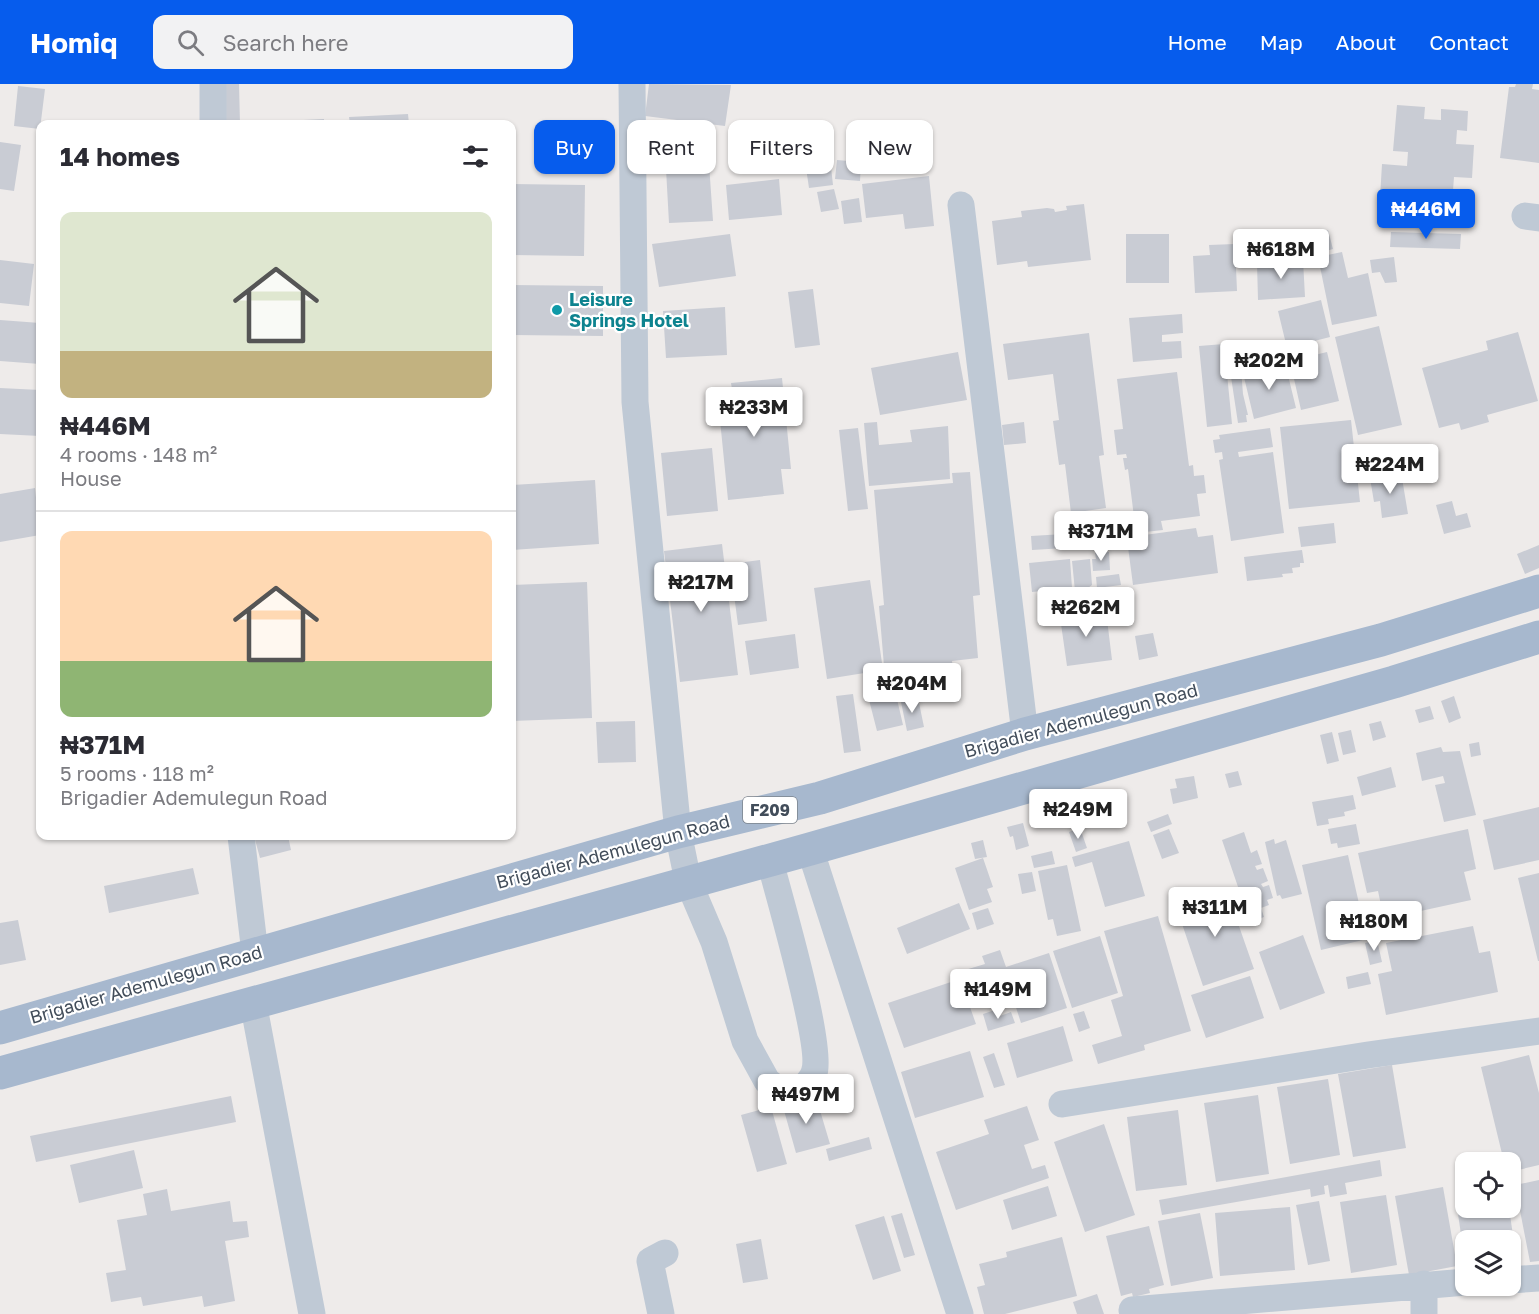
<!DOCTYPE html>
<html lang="en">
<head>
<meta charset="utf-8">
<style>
	:root { --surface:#fff; --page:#f2f2f3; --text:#2b2b33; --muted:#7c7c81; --line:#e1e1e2; --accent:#065ced }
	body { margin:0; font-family:"Golos Text",sans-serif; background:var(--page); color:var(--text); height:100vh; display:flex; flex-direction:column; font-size:22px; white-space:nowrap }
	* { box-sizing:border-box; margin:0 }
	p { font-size:20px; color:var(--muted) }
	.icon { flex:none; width:33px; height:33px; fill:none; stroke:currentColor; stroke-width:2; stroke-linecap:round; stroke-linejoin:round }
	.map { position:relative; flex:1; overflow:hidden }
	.drawer { position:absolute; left:36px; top:36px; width:480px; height:720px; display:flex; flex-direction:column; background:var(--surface); border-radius:12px; box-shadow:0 2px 4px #0004 }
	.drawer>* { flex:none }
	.guide { position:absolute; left:534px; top:36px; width:570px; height:54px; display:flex; gap:12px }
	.buttons { position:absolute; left:1455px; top:1068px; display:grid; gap:12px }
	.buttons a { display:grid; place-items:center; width:66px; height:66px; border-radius:12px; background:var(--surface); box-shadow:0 2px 4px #0004; font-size:30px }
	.price { position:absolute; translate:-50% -51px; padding:0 14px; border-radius:6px; background:#fff; color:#222; font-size:20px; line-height:39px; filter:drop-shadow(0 2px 3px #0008) }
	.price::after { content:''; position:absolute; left:50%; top:36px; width:18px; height:14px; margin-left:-9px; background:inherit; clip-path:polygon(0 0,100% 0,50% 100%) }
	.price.on { background:var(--accent); color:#fff }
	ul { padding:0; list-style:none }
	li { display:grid; align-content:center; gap:12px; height:318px; padding:0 24px }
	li+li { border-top:2px solid var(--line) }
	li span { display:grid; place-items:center; height:186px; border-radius:12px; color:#555 }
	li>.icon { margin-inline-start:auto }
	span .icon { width:108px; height:108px; fill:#fffc; stroke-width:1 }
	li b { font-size:26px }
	h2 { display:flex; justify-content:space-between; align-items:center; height:72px; padding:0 24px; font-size:26px }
	.pill { padding:0 21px; border-radius:12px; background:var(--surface); box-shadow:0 2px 4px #0004; font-size:21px; line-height:54px }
	.pill.on { background:var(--accent); color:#fff }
	header { display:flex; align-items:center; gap:36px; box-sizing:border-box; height:84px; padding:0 30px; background:var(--accent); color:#fff }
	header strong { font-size:28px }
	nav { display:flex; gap:33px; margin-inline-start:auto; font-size:21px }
	.search { width:420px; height:54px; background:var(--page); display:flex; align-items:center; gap:15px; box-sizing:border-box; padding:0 21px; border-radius:12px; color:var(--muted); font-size:22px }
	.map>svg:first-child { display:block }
	.building { fill:#c9ccd4 }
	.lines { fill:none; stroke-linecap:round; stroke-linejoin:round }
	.minor { stroke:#bfc9d5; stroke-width:27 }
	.major { stroke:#a7b8ce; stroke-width:33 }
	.culture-dot { fill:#0f9aa8; stroke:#fff; stroke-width:2 }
	.labels { text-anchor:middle; stroke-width:4.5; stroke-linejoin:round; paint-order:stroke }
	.shield { fill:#fff; stroke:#7b828c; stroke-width:1.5 }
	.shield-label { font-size:16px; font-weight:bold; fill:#424d5a }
	.culture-label { font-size:18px; font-weight:bold; fill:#0d838f; stroke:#fff; text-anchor:start }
	.street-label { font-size:18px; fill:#424d5a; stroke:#fff }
</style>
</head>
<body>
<header>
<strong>Homiq</strong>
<div class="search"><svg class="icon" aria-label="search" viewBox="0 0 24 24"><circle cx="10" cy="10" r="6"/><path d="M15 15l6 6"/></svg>Search here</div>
<nav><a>Home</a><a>Map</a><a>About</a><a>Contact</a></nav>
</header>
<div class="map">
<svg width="1539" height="1230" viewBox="0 0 1539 1230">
	<rect width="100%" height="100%" fill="#eeebea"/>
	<path class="building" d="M220,0h19l1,40h-18z
		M649,0l82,1 -6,41 -80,-10z
		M1516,0h17l-1,5 7,1v73l-39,-5 9,-71h6z
		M18,2l27,3 -5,40 -26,-3z
		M1397,21l28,2 -1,12 17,1v-11l27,2 -1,20 -10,-1 -1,14 18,1 -2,33 -18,-1 -2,27 -72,-6 2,-34 25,2 1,-14 -15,-1z
		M408,30l1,10h-59l-1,-7z
		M324,35v5h-61v-2z
		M0,58l21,3 -7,46 -14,-2z
		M708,65l5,72 -44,2 -4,-72z
		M830,74l3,27 -24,3 -4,-27z
		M837,76l24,2 -1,19 -25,-2z
		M929,92l5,50 -29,3 -2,-15 -37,4 -4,-34z
		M779,95l3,36 -53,5 -3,-35z
		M512,100l73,1 -1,71 -72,-1z
		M834,105l5,20 -18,3 -4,-20z
		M859,114l3,24 -18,2 -3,-23z
		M1084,120l7,56 -63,7 -1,-6 -30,4 -5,-44 30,-4 -1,-6 26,-3 7,1 1,3 12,-2 -1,-4z
		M1328,146l5,19 -18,5 -4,-19z
		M1391,148l70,2 -1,15 -70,-2z
		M730,150l6,42 -77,11 -7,-43z
		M1126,150h43v49h-43z
		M1235,160l2,47 -42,2 -2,-37 17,-1 -1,-10z
		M1342,168l6,26 20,-5 9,43 -45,9 -14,-68z
		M1394,173l3,25 -12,1 -5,-11 -8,1 -2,-13z
		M0,176l34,4 -5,42 -29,-3z
		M1303,176l2,37 -47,3 -1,-37z
		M512,201l91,1v50l-91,-1z
		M813,205l7,56 -25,3 -7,-56z
		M1321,216l9,37 -43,11 -9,-37z
		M725,223l2,48 -61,3 -3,-47z
		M1182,230l1,19 -21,2v7l19,-1 1,17 -49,4 -4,-44z
		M0,236l40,3v41l-40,-3z
		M1379,242l23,99 -44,10 -23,-98z
		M1518,248l20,69 -51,14 2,7 -28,8 -2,-7 -20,5 -17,-60 66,-18 -2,-9z
		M1089,249l15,122 -5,1 7,52 -35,5 -6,-49 -6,1 -6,-44 6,-1 -6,-46 -45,6 -5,-36z
		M1241,258l3,27h-3l2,25 5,21h-2l1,7 -9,1 -12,-79z
		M1224,260l8,80 -25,3 -8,-81z
		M958,268l9,48 -87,15 -9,-47z
		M1327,268l12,49 -38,9 -11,-49z
		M1285,279l11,45 -42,11 -11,-46z
		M1177,288l12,94 4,-1 1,11 10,-1 2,18 -9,1 3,22 -39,5 2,9 -27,3 -8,-64 -3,1 -2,-12h4l-1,-4 -9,1 -3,-25 9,-1 -6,-50z
		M782,294l9,91h-10l3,25 -56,6 -11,-110 15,-1 -1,-6z
		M0,304l40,2v46l-40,-2z
		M1351,336l9,82 -71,7 -9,-82z
		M877,338l2,23 33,-3 -2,-12 38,-4 2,53 -81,7 -5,-63z
		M1024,338l2,21 -22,2 -2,-20z
		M858,344l10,81 -20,2 -9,-81z
		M1270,344l3,19 -35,5 1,5 34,-5 11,81 -53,8 -12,-81 4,-1 -1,-7 -7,1 -2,-13 7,-1 -1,-4z
		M712,364l6,63 -51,5 -6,-63z
		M970,388l10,123 -7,1 5,62 -26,3 1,7 -42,4v-8l-27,2 -5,-60 5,-1 -10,-115 79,-7 -1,-10z
		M1401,388l7,42 -26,4 -2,-17 -6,1 -4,-24z
		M595,396l4,64 -87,6v-65z
		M35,404l5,47 -40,7v-48z
		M1452,417l4,15 11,-3 4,14 -27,7 -8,-29z
		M1334,439l2,20 -35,4 -3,-20z
		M1119,441l2,15 -27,4 -2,-14z
		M1196,444l2,9 15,-2 5,38 -85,12 -5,-38 11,-2 -2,-9z
		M1064,450l1,14 -33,2 -1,-14z
		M722,460l16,131 -58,7 -16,-131z
		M1539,461v23l-14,6 -8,-20z
		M1302,466l2,13h-4v4l-8,1 1,5 -11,1 1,3 -36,4 -3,-24z
		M1109,468l1,18 -17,1 -1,-12h4l-1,-6z
		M1070,475l2,29 -40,4 -3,-29z
		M1090,475l2,26 -7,5 -10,1 -3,-30z
		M760,476l7,61 -29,4 -8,-61z
		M1119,490l2,11 -24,3 -1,-11z
		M870,496l13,90 -56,9 -13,-91z
		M587,498l5,136 -80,3v-136z
		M1106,527l6,49 -45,6 -7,-49z
		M1153,549l5,23 -19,4 -4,-24z
		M795,550l4,34 -49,7 -5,-34z
		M916,601l1,10 -13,2 -2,-9z
		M894,602l9,39 -26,6 -10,-39z
		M853,610l8,57 -17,2 -8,-57z
		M1454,612l7,22 -12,5 -8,-22z
		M918,614l6,29 -17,4 -6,-29z
		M1430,622l4,13 -15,4 -4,-13z
		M635,637l1,41 -38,1 -2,-41z
		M1381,637l5,16 -13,4 -4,-17z
		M1351,646l5,22 -13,3 -5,-22z
		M1332,648l7,29 -12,3 -7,-29z
		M1479,658l2,13 -10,2 -2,-13z
		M1441,663l2,5 17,-1 16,64 -32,7 -9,-37 10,-2 -2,-7 -21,5 -6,-28z
		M1391,683l5,20 -34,9 -5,-19z
		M1238,687l4,14 -13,3 -4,-14z
		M1194,692l4,22 -25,6 -3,-15 7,-1 -2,-9z
		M1353,711l3,14 -12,3 1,4 -17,3 1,5 -12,2 -5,-24z
		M1539,723v53l-45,10 -11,-50z
		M1168,730l4,10 -21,8 -4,-10z
		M1023,739l6,23 -13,4 -3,-14 -3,1 -3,-10z
		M1356,740l4,20 -22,4 -1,-5 -6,1 -3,-15z
		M1080,744l7,20 -11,4 -7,-20z
		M1169,745l10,24 -17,6 -9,-24z
		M1468,745l8,40 -12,3 7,28 -87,19 -6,-28 -11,2 -9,-40z
		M1244,748l7,21 6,-3 5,14 -7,2 2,4 6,-2 5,13 -7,3 2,3 6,-2 4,13 -6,2 2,5 -8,3 3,9 -14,5 -28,-82z
		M254,752h34l3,14 -31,8z
		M1274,755l1,5 11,-4 16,54 -20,5 -2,-4 -3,1 -12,-54z
		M983,756l4,17 -12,2 -4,-16z
		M1129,757l16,55 -40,11 -13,-45 -17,5 -3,-10z
		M1052,767l3,13 -21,4 -3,-12z
		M1348,771l19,84 -46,11 -19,-85z
		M983,774l10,29 -6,2 5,13 -23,8 -14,-42z
		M1067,781l14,66 -24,5 -4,-17 -5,1 -10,-49z
		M193,784l6,26 -90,19 -5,-27z
		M1032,788l4,19 -14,3 -4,-20z
		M1539,789v88h-1l-20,-83z
		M1226,805l28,80 -51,17 -27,-80z
		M959,819l11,26 -63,25 -10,-26z
		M988,824l6,16 -17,6 -5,-17z
		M1158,832l33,115 -47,14 1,5 -47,14 -6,-19 30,-9 -11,-36 12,-4 -19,-65z
		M18,836l8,40 -26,5v-42z
		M1473,842l6,27 11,-2 8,41 -112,23 -8,-41 14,-3 -6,-28z
		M1303,851l22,58 -45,17 -21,-58z
		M1100,852l18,57 -46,15 -19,-57z
		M1377,856l5,22 -12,3 -5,-22z
		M1000,866l6,17 43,-14 18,55 -46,15 -8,-25 -15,4 -9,-24 -19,7 -5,-15 20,-6 -3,-8z
		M1368,888l3,12 -23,5 -2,-12z
		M1250,892l14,42 -58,20 -15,-43z
		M960,895l16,45 -72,24 -16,-45z
		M998,925l2,7 11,-4 4,11 -27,8 -5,-17z
		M1084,927l6,17 -11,4 -6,-18z
		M1063,942l10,35 -56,17 -10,-35z
		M970,967l14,46 -69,21 -14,-46z
		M994,969l11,32 -11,3 -11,-31z
		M1529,971l10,38v72l-29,7v-10h-6l-23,-95z
		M1392,981l14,83 -53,9 -15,-83z
		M1328,995l12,76 -50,9 -13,-77z
		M1258,1011l11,79 -53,8 -12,-79z
		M231,1012l5,26 -200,40 -6,-26z
		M816,1013l14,47 -34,9 -13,-46z
		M1027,1022l12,34 -15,5 8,24 13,-4 4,13 -93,32 -20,-58 53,-18 -5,-14z
		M771,1023l16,57 -30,8 -16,-57z
		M1178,1026l9,75 -51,6 -9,-74z
		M1104,1040l31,91 -50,17 -31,-90z
		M869,1053l3,12 -43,12 -3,-12z
		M134,1066l9,38 -64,15 -9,-38z
		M1380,1076l2,16 -37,7 2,11 -17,3 -2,-12 -4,1 1,8 -14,3 -1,-8 -148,26 -3,-15z
		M1539,1096v81l-9,1 -15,-77z
		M1048,1102l9,30 -45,14 -9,-30z
		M1443,1103l14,79 -48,9 -14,-79z
		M167,1105l4,22 59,-10 3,21 14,-1 2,16 -24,4 10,60 -31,6 -2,-11 -59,10 -2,-9 -30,5 -5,-29 20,-3 -9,-50 30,-5 -4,-21z
		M1386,1111l11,70 -46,8 -11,-71z
		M1319,1117l11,60 -22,4 -12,-60z
		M1290,1123l5,63 -75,6 -5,-63z
		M1509,1124l8,55 -7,1v-24h-44l-2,15 -6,-41z
		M902,1129l13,42 -11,3 -13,-42z
		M1200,1129l13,65 -42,8 -13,-65z
		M884,1132l17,55 -28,9 -18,-55z
		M1149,1142l15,59 -15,4 1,4 -17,4 -1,-4 -11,3 -15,-60z
		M1062,1153l15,59 -72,18h-21l-7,-27 8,-2 -6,-21 28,-7 -1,-5z
		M761,1155l7,40 -25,4 -7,-39z
		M1097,1210l7,20h-27l-4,-12z"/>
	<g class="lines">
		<path class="minor" d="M632,0l3,318 43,430 10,49 26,61 31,99 22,40 16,12 18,-2c4,-5 11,-12 13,-18 10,-24 -36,-181 -45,-215
			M213,40v-40
			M961,121l64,529
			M1525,132l14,2
			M241,752l14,117
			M810,765l150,465
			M253,918l59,312
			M1062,1020l306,-49 171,-24
			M1510,1196l29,-2
			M1424,1200v30
			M1132,1226l334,-28
			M661,1230l-11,-53 15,-8"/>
		<path class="major" d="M0,944l678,-196 142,-34 205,-64 356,-94 158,-49
			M0,989l810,-224 584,-167 145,-45"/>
	</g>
	<circle class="culture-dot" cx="557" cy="226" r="6"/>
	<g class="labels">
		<rect class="shield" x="743" y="713" width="54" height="26" rx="4.5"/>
		<g class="shield-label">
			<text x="770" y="732">F209</text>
		</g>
		<g class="culture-label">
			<text x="569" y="222">Leisure<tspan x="569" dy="21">Springs Hotel</tspan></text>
		</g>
		<g class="street-label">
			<text transform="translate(1081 637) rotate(-15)" y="6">Brigadier Ademulegun Road</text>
			<text transform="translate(613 768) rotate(-15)" y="6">Brigadier Ademulegun Road</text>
			<text transform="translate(146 901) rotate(-16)" y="6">Brigadier Ademulegun Road</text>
		</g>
	</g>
</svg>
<div class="buttons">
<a><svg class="icon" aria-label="locate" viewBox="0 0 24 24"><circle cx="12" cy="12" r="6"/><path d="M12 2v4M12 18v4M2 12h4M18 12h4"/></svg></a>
<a><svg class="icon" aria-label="layers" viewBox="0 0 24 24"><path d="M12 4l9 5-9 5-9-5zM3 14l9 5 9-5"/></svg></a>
</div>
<b class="price on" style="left:1426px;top:156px">₦446M</b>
<b class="price" style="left:1281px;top:196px">₦618M</b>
<b class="price" style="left:1269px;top:307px">₦202M</b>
<b class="price" style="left:754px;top:354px">₦233M</b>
<b class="price" style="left:1390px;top:411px">₦224M</b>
<b class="price" style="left:1101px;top:478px">₦371M</b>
<b class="price" style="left:701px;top:529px">₦217M</b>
<b class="price" style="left:1086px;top:554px">₦262M</b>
<b class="price" style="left:912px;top:630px">₦204M</b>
<b class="price" style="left:1078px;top:756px">₦249M</b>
<b class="price" style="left:1215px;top:854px">₦311M</b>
<b class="price" style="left:1374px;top:868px">₦180M</b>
<b class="price" style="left:998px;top:936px">₦149M</b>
<b class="price" style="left:806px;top:1041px">₦497M</b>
<div class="guide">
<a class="pill on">Buy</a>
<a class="pill">Rent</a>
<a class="pill">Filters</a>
<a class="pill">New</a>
</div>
<section class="drawer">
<h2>14 homes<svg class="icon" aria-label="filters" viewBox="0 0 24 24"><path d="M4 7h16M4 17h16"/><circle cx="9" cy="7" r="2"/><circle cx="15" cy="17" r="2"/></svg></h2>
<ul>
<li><span style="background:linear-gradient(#dfe7d0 75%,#c2b280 0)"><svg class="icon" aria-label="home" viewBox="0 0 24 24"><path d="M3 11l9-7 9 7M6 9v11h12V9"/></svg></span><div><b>₦446M</b><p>4 rooms · 148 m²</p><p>House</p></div></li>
<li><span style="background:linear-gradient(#ffd9b3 70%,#8fb573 0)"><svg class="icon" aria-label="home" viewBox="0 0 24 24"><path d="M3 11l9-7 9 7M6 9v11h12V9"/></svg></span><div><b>₦371M</b><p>5 rooms · 118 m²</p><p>Brigadier Ademulegun Road</p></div></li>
</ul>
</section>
</div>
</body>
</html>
